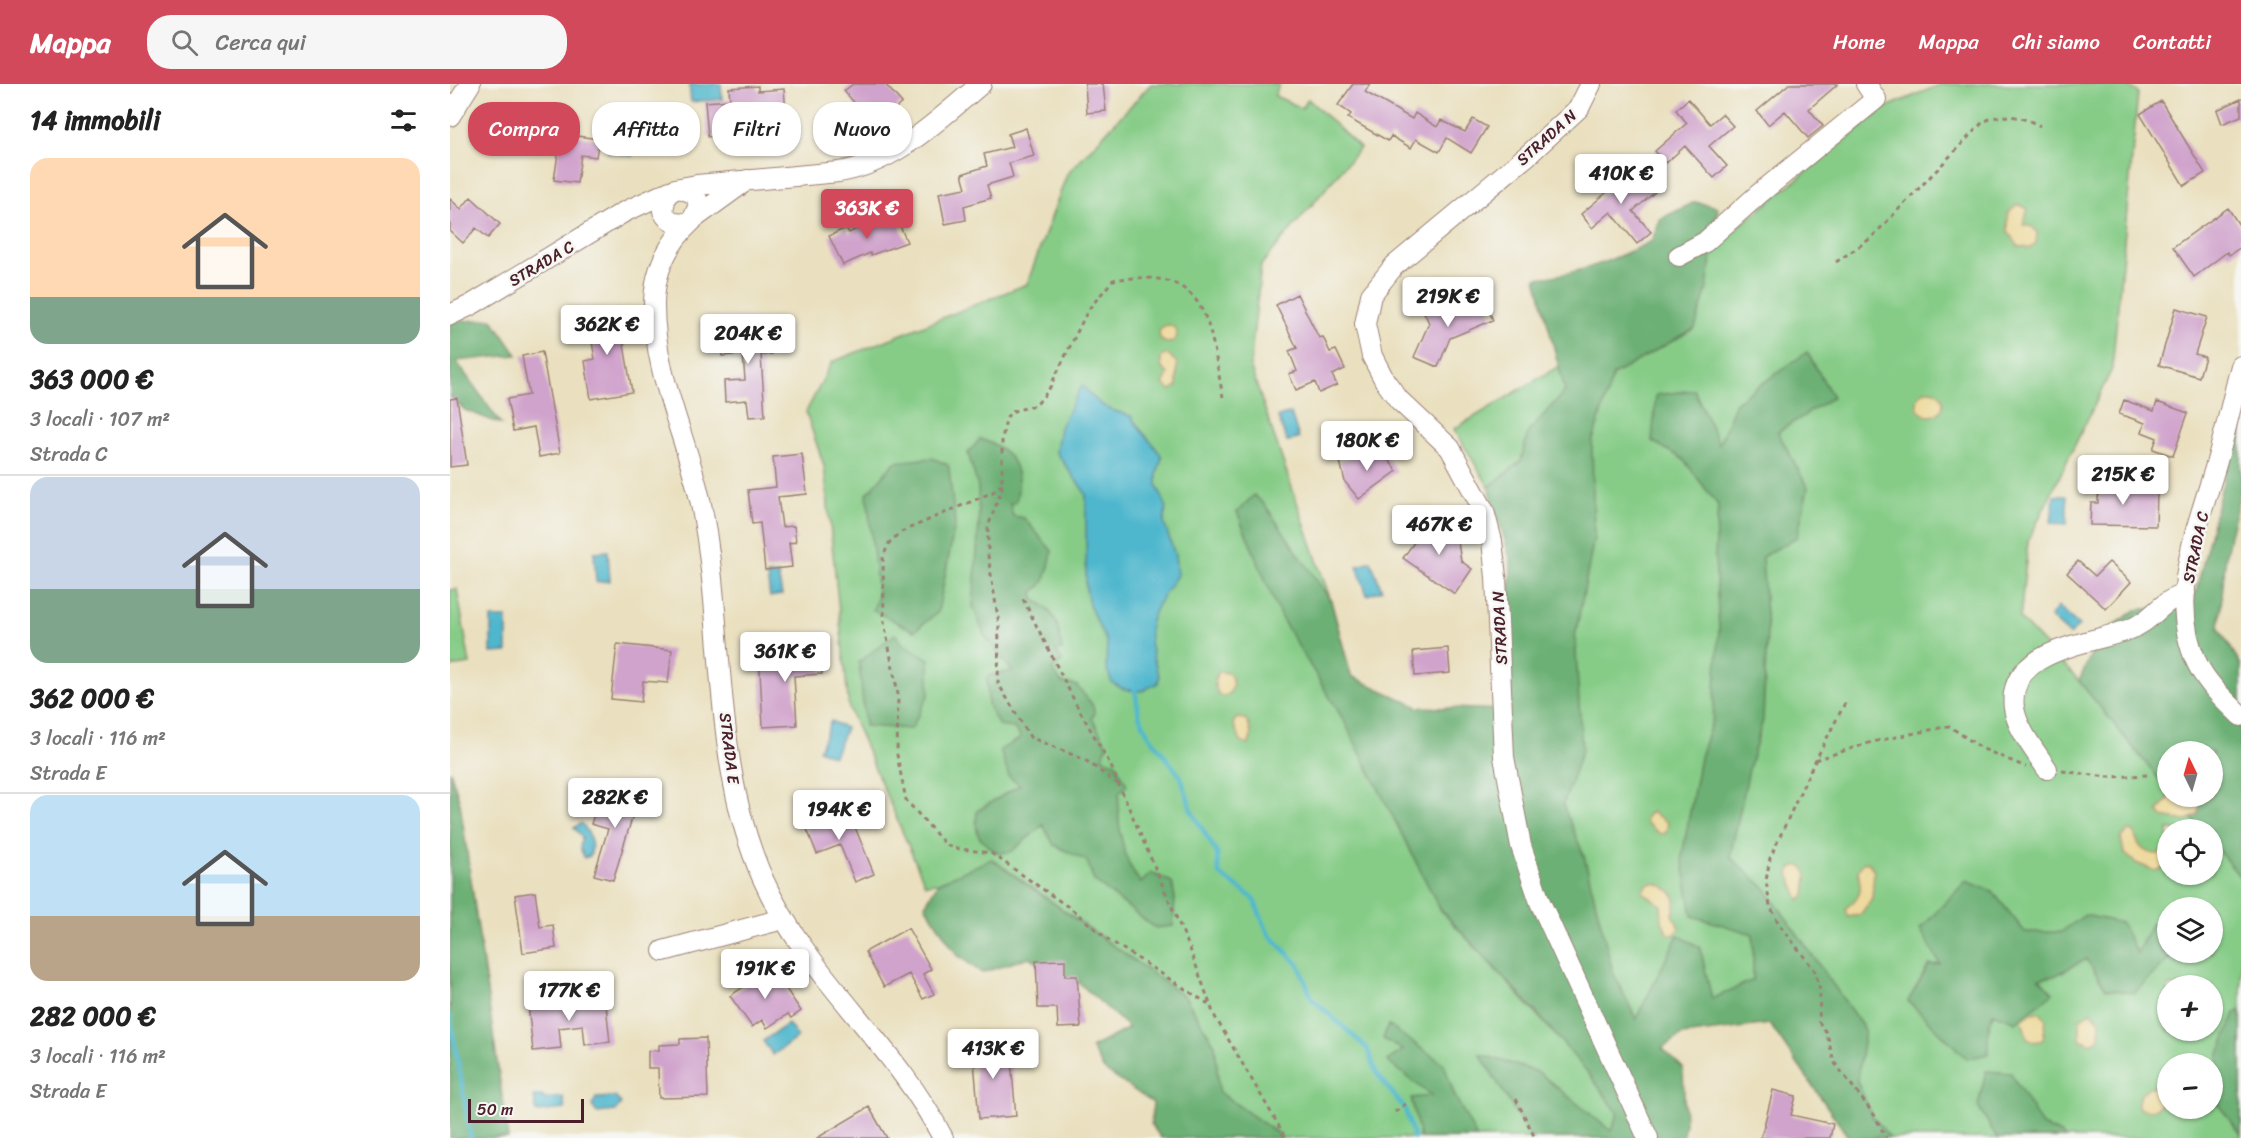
<!DOCTYPE html>
<html lang="it">
<head>
<meta charset="utf-8">
<style>
	:root { --surface:#fff; --page:#f6f6f6; --text:#222; --muted:#767676; --line:#e0e0e0; --accent:#d1495b }
	body { margin:0; font-family:Sriracha,sans-serif; background:var(--page); color:var(--text); height:100vh; display:flex; flex-direction:column; font-size:22px; white-space:nowrap }
	* { box-sizing:border-box; margin:0 }
	p { font-size:20px; color:var(--muted) }
	.icon { flex:none; width:33px; height:33px; fill:none; stroke:currentColor; stroke-width:2; stroke-linecap:round; stroke-linejoin:round }
	.map { position:relative; flex:1; overflow:hidden }
	.details { display:flex; flex-direction:column; background:var(--surface); width:450px }
	.details>* { flex:none }
	.banner { position:absolute; left:18px; top:18px; width:570px; height:54px; display:flex; gap:12px }
	.needle { width:39px; rotate:355deg }
	.fabs { position:absolute; left:1707px; top:657px; display:grid; gap:12px }
	.fabs a { display:grid; place-items:center; width:66px; height:66px; border-radius:50%; background:var(--surface); box-shadow:0 2px 4px #0004; font-size:30px }
	.scale { position:absolute; left:18px; bottom:15px; width:116px; box-sizing:border-box; padding-left:6px; border:3px solid #4a1f2b; border-top:0; font-size:16px; line-height:21px; white-space:nowrap; color:#4a1f2b; -webkit-text-stroke:4px #f6f6f2; paint-order:stroke }
	.price { position:absolute; translate:-50% -51px; padding:0 14px; border-radius:6px; background:#fff; color:#222; font-size:20px; line-height:39px; filter:drop-shadow(0 2px 3px #0008) }
	.price::after { content:''; position:absolute; left:50%; top:36px; width:18px; height:14px; margin-left:-9px; background:inherit; clip-path:polygon(0 0,100% 0,50% 100%) }
	.price.on { background:var(--accent); color:#fff }
	ul { padding:0; list-style:none }
	li { display:grid; align-content:center; gap:12px; height:318px; padding:0 30px }
	li+li { border-top:2px solid var(--line) }
	li span { display:grid; place-items:center; height:186px; border-radius:18px; color:#555 }
	li>.icon { margin-inline-start:auto }
	span .icon { width:108px; height:108px; fill:#fffc; stroke-width:1 }
	li b { font-size:26px }
	h2 { display:flex; justify-content:space-between; align-items:center; height:72px; padding:0 30px; font-size:26px }
	.tag { padding:0 21px; border-radius:24px; background:var(--surface); box-shadow:0 2px 4px #0004; font-size:21px; line-height:54px }
	.tag.on { background:var(--accent); color:#fff }
	header { display:flex; align-items:center; gap:36px; box-sizing:border-box; height:84px; padding:0 30px; background:var(--accent); color:#fff }
	header strong { font-size:28px }
	nav { display:flex; gap:33px; margin-inline-start:auto; font-size:21px }
	.search { width:420px; height:54px; background:var(--page); display:flex; align-items:center; gap:15px; box-sizing:border-box; padding:0 21px; border-radius:24px; color:var(--muted); font-size:22px }
	main { display:flex; flex:1; min-height:0 }
	.map>svg:first-child { display:block }
	.green { fill:#86cc87; stroke:#687659; stroke-width:1.5; fill-rule:evenodd }
	.forest { fill:#6cb074; stroke:#5b6850; stroke-width:1.5 }
	.sand { fill:#eeda9e; stroke:#9c7c64; stroke-width:1.5 }
	.water { fill:#4fb7cd; stroke:#4c6b7c; stroke-width:1.5 }
	.lines { fill:none; stroke-linecap:round; stroke-linejoin:round }
	.stream { stroke:#4fb7cd; stroke-width:4.5 }
	.building { fill:#d0a3cc }
	.minor-casing { stroke:#9a8075; stroke-width:22 }
	.path { stroke:#9a8075; stroke-width:3; stroke-dasharray:4.5 4.5; stroke-linecap:butt }
	.minor { stroke:#fff; stroke-width:20 }
	.labels { text-anchor:middle; stroke-width:5; stroke-linejoin:round; paint-order:stroke }
	.street-label { font-size:16px; fill:#4a1f2b; stroke:#f6f6f2 }
</style>
</head>
<body>
<header>
<strong>Mappa</strong>
<div class="search"><svg class="icon" aria-label="search" viewBox="0 0 24 24"><circle cx="10" cy="10" r="6"/><path d="M15 15l6 6"/></svg>Cerca qui</div>
<nav><a>Home</a><a>Mappa</a><a>Chi siamo</a><a>Contatti</a></nav>
</header>
<main>
<section class="details">
<h2>14 immobili<svg class="icon" aria-label="filters" viewBox="0 0 24 24"><path d="M4 7h16M4 17h16"/><circle cx="9" cy="7" r="2"/><circle cx="15" cy="17" r="2"/></svg></h2>
<ul>
<li><span style="background:linear-gradient(#ffd9b3 75%,#7fa58c 0)"><svg class="icon" aria-label="home" viewBox="0 0 24 24"><path d="M3 11l9-7 9 7M6 9v11h12V9"/></svg></span><div><b>363 000 €</b><p>3 locali · 107 m²</p><p>Strada C</p></div></li>
<li><span style="background:linear-gradient(#c9d6e8 60%,#7fa58c 0)"><svg class="icon" aria-label="home" viewBox="0 0 24 24"><path d="M3 11l9-7 9 7M6 9v11h12V9"/></svg></span><div><b>362 000 €</b><p>3 locali · 116 m²</p><p>Strada E</p></div></li>
<li><span style="background:linear-gradient(#bfe0f5 65%,#b9a48a 0)"><svg class="icon" aria-label="home" viewBox="0 0 24 24"><path d="M3 11l9-7 9 7M6 9v11h12V9"/></svg></span><div><b>282 000 €</b><p>3 locali · 116 m²</p><p>Strada E</p></div></li>
</ul>
</section>
<div class="map">
<svg width="1791" height="1054" viewBox="0 0 1791 1054">
	<rect width="100%" height="100%" fill="#f6f6f2"/>
	<filter id="ink" filterUnits="userSpaceOnUse"><feTurbulence type="fractalNoise" baseFrequency=".0167" numOctaves="2"/><feDisplacementMap in="SourceGraphic" scale="12" xChannelSelector="R" yChannelSelector="G"/><feConvolveMatrix kernelMatrix="1 2 1 2 8 2 1 2 1" color-interpolation-filters="sRGB"/></filter>
	<filter id="wash" filterUnits="userSpaceOnUse"><feTurbulence type="fractalNoise" baseFrequency=".008" numOctaves="4" result="noise"/><feDisplacementMap in="SourceGraphic" scale="24" xChannelSelector="R" yChannelSelector="G"/><feGaussianBlur stdDeviation="1.35" result="paint"/><feColorMatrix in="noise" values="0 0 0 0 0 0 0 0 0 0 0 0 0 0 0 0 0 1.4 0 .05"/><feComposite in="paint" operator="in"/></filter>
	<g filter="url(#wash)">
		<rect width="100%" height="100%" fill="#eae0bf"/>
		<path class="green" d="M701,0h128l-4,12 27,12 6,-9 52,49 -99,117 -11,101 81,235 18,68 91,240 185,202 -7,27h-337l-4,-5 -58,-41 -4,-47 -30,-48 -193,-138 -54,24 -13,1 -76,-175 -25,-243 -18,-54 26,-50 195,-78 40,-110z
			M1492,0h185l11,9 -26,276 -84,172 -8,78 59,62 88,108 1,7 23,1 10,32 -33,1v44h44l1,-30 28,34v260h-392l-79,-114 -101,-13 -43,36 -118,-337 3,-149 -22,-74 -35,-58 127,-76 306,-246zM1718,824h44v44h-44zM1718,902h44v44h-44zM1718,980h44v44h-44z
			M7,505l13,75 -20,3v-77z"/>
		<path class="forest" d="M1245,118l23,5 -11,81 -12,40 -82,47 -21,68 2,95 -19,99 7,113 -19,55 21,51 29,116 23,47 42,-84 22,12 12,52 41,-19v-46l-61,-18 -10,-60 18,-99 13,-39 6,-88 -4,-73 3,-52 -35,-46 -31,-18 4,-46 38,-5 25,54 17,-42 71,-50 26,45 -55,35 30,56 -11,49 -35,20 5,73 -4,90 -14,49 -19,88 35,31 100,142 -8,51 15,35 18,22h-41l-79,-114 -88,11 -20,13 21,20 2,56 -3,14h-151l-51,-84 58,18 73,59 7,-18 -29,-39 -54,-63 -95,-102 -97,-190 -62,-101 -44,-106 17,-17 11,10 66,96 20,75 67,31 89,3 4,-149 -22,-74 32,-26 7,-29 37,-41 -29,-113c41,-3 80,-19 116,-37l8,-22z
			M42,235l25,36 -61,6 45,63 -36,-14 -15,-14v-74z
			M1791,325v79l-15,65 -7,75 22,37v213l-28,-34 -1,-14 -11,-1 -27,-32 38,-1v-44h-44l-1,37 -88,-108 21,-46 36,-25 57,-6z
			M530,355c33,10 43,30 36,63l-6,1 3,13 11,2 28,33c-3,16 -5,33 -19,41l1,7c24,14 24,26 28,51l-6,1 6,10 -10,9 10,13 14,2 16,19 3,9 -3,5 15,27 -5,13 13,4 12,23 -8,8c-2,29 2,67 22,90l10,-10 21,9 3,16 -2,28 -18,2 -61,-47 -7,-20 -33,-16 -11,-20 -32,27 -13,1c-20,-13 -24,-18 -21,-42l43,-26 -11,-8 -9,-27 21,-12 -7,-10 -15,-2 -11,-21 -1,-29 25,-5 -28,-36 -11,-29 6,-83 -1,-36 -10,-34z
			M482,374l16,7 1,4 6,55 -17,88 -24,19 -41,-21 5,-14 -11,-102 28,-32z
			M445,550l8,10 26,15v35l-18,35 -46,-3 -6,-64z
			M0,686l10,33 48,335h-58z
			M541,775l194,138 30,48 4,47 58,41 4,5h-120l-10,-14 2,-21 -49,-33 -13,-22 38,-20 -51,-46 -49,-25 -47,16 -26,-19 -31,-49 13,-22z
			M1516,797l26,10 33,41h36l24,-17 36,8 16,30 15,-30 15,6 1,23 7,1 -41,40 -28,-4 -20,-30 -32,17 -15,2 14,15 -37,29 -23,-9 -5,17v24l-21,5 -59,-58 21,-36 11,-1 -20,-35z
			M1791,926v124l-25,-32 3,-48 16,-41z
			M938,941l56,39 10,30 23,44h-57l-9,-40 21,-2 -45,-35 16,-11 -20,-11z
			M1536,987l25,2 31,53 20,8 2,4h-67l-19,-32z"/>
		<path class="sand" d="M1568,120l10,5 -5,16 10,2 4,6 -1,10 -6,5 -12,-2 -10,-14v-19z
			M709 250a9 9 0 1 1 18 0a9 9 0 1 1-18 0Z
			M718,270l9,9v23l-6,4 -8,-6 5,-10 -7,-7v-10z
			M1467 319a13 13 0 1 1 26 0a13 13 0 1 1-26 0Z
			M770,587l10,3c4,8 4,18 -5,22l-6,-1c-5,-8 -6,-17 1,-24z
			M787,634l8,1c6,7 8,19 3,26l-7,-3 -8,-19z
			M1720,713h26l4,4 -2,14 -13,6 -23,-4 -4,-6z
			M1202,728l16,11 -2,10 -6,1 -15,-12 2,-7z
			M1679,747l5,1c4,14 9,22 25,22l8,-6v18l-12,5 -19,-8 -12,-10 -3,-15z
			M1413,778l6,1 5,8 -2,28 -12,16 -12,2 -2,-9c18,-15 15,-16 12,-37z
			M1348,781l6,3 3,7 -2,21 -6,4 -10,-26 2,-6z
			M1205,799c16,5 25,14 18,31l6,14 -4,7 -7,-1 -6,-13 -1,-16 -19,-13 5,-8z
			M1641,927l9,10 -1,17 -7,6 -12,-5v-20z
			M1589,928l7,7 -3,21 -8,2 -8,-4 -5,-18 10,-7z
			M1701,1002l9,4 5,10c-9,10 -14,12 -27,8 -1,-12 4,-16 13,-22z"/>
		<path class="water" d="M271,0l1,15 -31,3 -2,-17z
			M160,58l23,4 -1,10 -24,-4z
			M126,225l7,27 -14,3 -5,-27z
			M632,301c17,21 23,24 49,31 10,17 21,25 31,41l-5,17v11l9,21 -2,17 11,32 2,20c-29,43 -35,50 -18,101l-1,7 -16,8 -16,-1 -14,-7 -6,-16 1,-24 -18,-38 -3,-17v-94l-30,-42 4,-25z
			M841,329l8,25 -12,4 -9,-25z
			M1604,412h13v28l-16,-1z
			M158,467l2,30 -14,1 -2,-30z
			M921,477l11,29 -15,5 -10,-29z
			M328,490l4,21 -12,2 -3,-22z
			M1608,523l21,18 -9,10 -20,-18z
			M41,534h16v34l-16,1z
			M381,637l15,7 -12,28 -15,-6z
			M131,739c9,9 13,22 9,33l-6,2 -4,-11 2,-10 -8,-9z
			M338,940l10,13 -25,18 -10,-14z
			M84,1012h9l1,3 19,-2 2,12 -29,3z
			M165,1013l6,6 -5,8 -19,2 -5,-7 4,-8z"/>
		<g class="lines">
			<path class="stream" d="M685,606l4,25 9,19 33,43 11,35 25,41 2,21 34,24 15,35 31,32 13,34 55,49 10,26 28,35 9,29
				M0,932l21,122"/>
		</g>
		<g id="blocks">
			<path class="building" d="M403,0h32l17,19 -42,35 -17,-20 14,-12 -13,-15z
				M635,0h18l3,27 -19,2z
				M903,0h17l-5,8 47,27 3,-6 22,14 4,-7 24,12 8,-13 14,8 -16,26 -24,-15 -8,14 -23,-13 -5,9 -20,-12 -3,5 -40,-23 3,-4 -13,-9z
				M1339,0h49l-29,25 14,17 -15,12 -23,-27 -17,14 -11,-14z
				M308,2v5l26,-2 2,23 -25,2 2,24 -25,3 -1,-7 -29,3 -3,-35 25,-2 -1,-12z
				M1238,15l22,25 12,-10 11,12 -24,20 18,20 -13,12 -29,-32 -19,17 -11,-12 32,-28 -11,-13z
				M1791,15v17l-19,8 -5,-14z
				M1711,17l44,72 -21,13 -44,-72z
				M576,44l8,28 -25,7 4,14 -26,8 4,13 -27,8 2,14 -21,4 -6,-31 27,-5 -4,-14 25,-8 -3,-12 28,-7 -4,-13z
				M111,50l38,5 -3,18 -15,-2 -4,28 -23,-3z
				M1162,82l21,24 12,-10 10,12 -22,19 18,21 -14,12 -26,-32 -19,16 -11,-14 32,-27 -11,-12z
				M21,113l29,27 -12,14 -12,-10 -13,15 -13,-12v-32l11,10z
				M1778,124l13,20v19l-12,8 -2,-3 -33,25 -21,-30z
				M446,133l11,25 -36,13 -1,-2 -27,12 -14,-29 17,-8 3,5 25,-13 3,6z
				M847,210l22,44 4,-1 7,15 6,-2 9,19 -13,6 5,10 -18,8 -4,-11 -19,8 -7,-16 8,-3 -8,-20 8,-3 -21,-43z
				M991,214l7,17 36,-15 9,20 -43,18 -12,29 -24,-10 15,-34 -8,-17z
				M1726,224l31,9 -12,37 10,3 -6,20 -40,-12z
				M168,225l14,83 -41,7 -6,-38 10,-2 -8,-45z
				M320,242l2,28 -11,1 4,61 -16,1 -2,-17 -22,2 -1,-21 21,-1 -2,-26 -21,2 -2,-26z
				M92,268l18,101 -21,4 -5,-30 -21,4 -6,-32 22,-4 -7,-39z
				M7,314l10,67 -17,2v-68z
				M1674,316l30,11 3,-9 31,11 -15,43 -20,-7 4,-11 -15,-6 3,-9 -26,-9z
				M931,366l16,21 -38,28 -14,-17 -5,-21z
				M352,370l5,40 -29,3 4,30 12,-1 2,16 -7,1 3,24 -27,3 -5,-47 -8,1 -4,-34 28,-3 -3,-30z
				M1649,390l18,1 -1,16 41,1 -1,34 -66,-1 1,-22h7z
				M981,434l26,18 4,25 11,8 -17,25 -52,-36z
				M1628,477l17,15 14,-14 22,20 -25,27 -39,-36z
				M167,560l55,6 -4,33 -25,-2 -2,21 -30,-3z
				M371,564l1,26 -28,2 3,49 -34,2 -4,-75z
				M998,564l2,25 -35,3 -2,-25z
				M170,699l21,6 -28,91 -19,-5 14,-46 -17,-5 6,-19 15,5z
				M375,724l5,14 20,-7 24,59 -19,8 -15,-37 -23,9 -15,-37z
				M85,808l5,35 13,-2 3,23 -33,5 -8,-58z
				M458,844l23,41 -8,5 11,20 -11,5 -14,-25 -25,13 -19,-35z
				M615,876v16h12l4,51 -23,1 -1,-20h-19l-2,-47z
				M322,884l29,43 -10,7 -3,-4 -21,14 -5,-8 -10,7 -22,-31z
				M155,912l5,46 -25,3 -2,-20 -24,3 2,20 -28,3 -5,-46z
				M539,952l1,14 20,-1 6,67 -37,3 -7,-81z
				M256,954l2,59 -49,1 -1,-30h-10v-17l11,-1v-5l21,-1v-5z
				M1323,1006l23,6 -5,19 42,9 -3,14h-69z
				M419,1023l18,31h-70z"/>
		</g>
	</g>
	<g filter="url(#ink)">
		<use href="#blocks" fill-opacity="0" stroke="#9a8075" stroke-width="1.5"/>
		<g class="lines">
			<g class="minor-casing">
				<path id="minor" d="M1141,0l-12,24 -51,47 -134,111 -23,29 -6,29 7,32 13,25 14,19 51,48 34,63 8,30 4,36 8,180 17,89 19,56 108,236
					M0,32l20,-32
					M230,104l15,6 4,11 -7,16c-12,5 -23,3 -29,-10l3,-16 9,-6 22,-4 142,-13c57,-9 100,-53 142,-88
					M246,133l51,-37
					M242,137c-24,22 -38,50 -38,84 0,71 33,132 47,199 25,124 10,259 62,375 44,98 132,165 180,259
					M1229,172l26,-14 55,-49 116,-94 -10,-15
					M0,231l21,-10 153,-93 46,-21
					M1791,282c-9,34 -16,68 -26,102 -18,61 -48,132 -18,195 10,21 28,37 44,53
					M1597,685c-11,-17 -30,-40 -33,-61 -8,-58 75,-64 114,-78 17,-6 24,-16 37,-26 6,-5 14,-8 20,-11
					M213,867l120,-32"/>
			</g>
			<path class="path" d="M1386,178l34,-23 113,-117c20,-10 38,-6 57,4
				M552,400l-9,8 -92,40 -12,11 -6,14 1,65 14,72 -1,61 9,45 38,43 9,5 38,5 83,58 32,27 104,67
				M573,515l53,105 34,60 80,185 24,66 72,123
				M1395,619l-35,68 -40,87 -4,23 4,25 9,18 36,47 5,19 -1,32 8,12 7,28 41,54 11,22
				M1365,676l57,-18 77,-16 34,23 43,18
				M1612,687l46,6 41,-2
				M668,700l-33,-24 -55,-23 -32,-54 1,-59 -11,-68v-29l14,-39v-49l4,-20 4,-7 26,-7 12,-14 40,-81 25,-30c98,-14 95,41 110,117
				M1066,1015l19,39
				M945,1028l13,-10"/>
			<use href="#minor" class="minor"/>
		</g>
	</g>
	<g class="labels">
		<g class="street-label">
			<text transform="translate(1096 53) rotate(-42)" y="6">STRADA N</text>
			<text transform="translate(91 179) rotate(-31)" y="6">STRADA C</text>
			<text transform="translate(1745 463) rotate(-78)" y="6">STRADA C</text>
			<text transform="translate(1049 544) rotate(-93)" y="6">STRADA N</text>
			<text transform="translate(280 664) rotate(83)" y="6">STRADA E</text>
		</g>
	</g>
</svg>
<div class="fabs">
<a><svg class="needle" viewBox="-14 -14 28 28"><path d="M0-13l5 13h-10z" fill="#e53935"/><path d="M0 13l5-13h-10z" fill="#767676"/></svg></a>
<a><svg class="icon" aria-label="locate" viewBox="0 0 24 24"><circle cx="12" cy="12" r="6"/><path d="M12 2v4M12 18v4M2 12h4M18 12h4"/></svg></a>
<a><svg class="icon" aria-label="layers" viewBox="0 0 24 24"><path d="M12 4l9 5-9 5-9-5zM3 14l9 5 9-5"/></svg></a>
<a>+</a>
<a>−</a>
</div>
<div class="scale">50 m</div>
<b class="price" style="left:1171px;top:121px">410K €</b>
<b class="price on" style="left:417px;top:156px">363K €</b>
<b class="price" style="left:998px;top:244px">219K €</b>
<b class="price" style="left:157px;top:272px">362K €</b>
<b class="price" style="left:298px;top:281px">204K €</b>
<b class="price" style="left:917px;top:388px">180K €</b>
<b class="price" style="left:1673px;top:422px">215K €</b>
<b class="price" style="left:989px;top:472px">467K €</b>
<b class="price" style="left:335px;top:599px">361K €</b>
<b class="price" style="left:165px;top:745px">282K €</b>
<b class="price" style="left:389px;top:757px">194K €</b>
<b class="price" style="left:315px;top:916px">191K €</b>
<b class="price" style="left:119px;top:938px">177K €</b>
<b class="price" style="left:543px;top:996px">413K €</b>
<div class="banner">
<a class="tag on">Compra</a>
<a class="tag">Affitta</a>
<a class="tag">Filtri</a>
<a class="tag">Nuovo</a>
</div>
</div>
</main>
</body>
</html>
